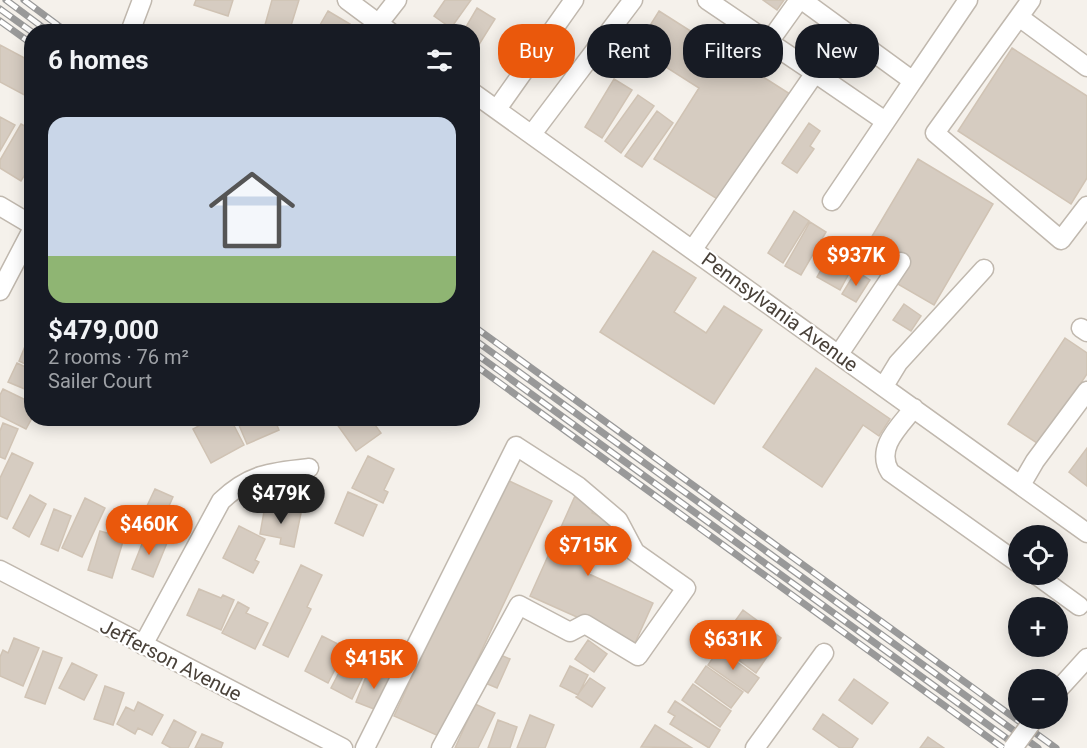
<!DOCTYPE html>
<html lang="en">
<head>
<meta charset="utf-8">
<style>
	:root { --surface:#171b24; --page:#242831; --text:#f1f3f6; --muted:#9ea1a6; --accent:#ea580c }
	body { margin:0; font-family:Roboto,sans-serif; background:var(--page); color:var(--text); height:100vh; display:flex; flex-direction:column; font-size:22px; white-space:nowrap }
	* { box-sizing:border-box; margin:0 }
	p { font-size:20px; color:var(--muted) }
	.icon { flex:none; width:33px; height:33px; fill:none; stroke:currentColor; stroke-width:2; stroke-linecap:round; stroke-linejoin:round }
	.map { position:relative; flex:1; overflow:hidden }
	.details { position:absolute; left:24px; top:24px; width:456px; height:402px; display:flex; flex-direction:column; background:var(--surface); border-radius:24px; box-shadow:0 3px 15px #0003 }
	.details>* { flex:none }
	.guide { position:absolute; left:498px; top:24px; width:498px; height:54px; display:flex; gap:12px }
	.tools { position:absolute; left:1008px; top:525px; display:grid; gap:12px }
	.tools a { display:grid; place-items:center; width:60px; height:60px; border-radius:50%; background:var(--surface); box-shadow:0 3px 15px #0003; font-size:30px }
	.price { position:absolute; translate:-50% -51px; padding:0 14px; border-radius:21px; background:var(--accent); color:#fff; font-size:20px; line-height:39px; filter:drop-shadow(0 2px 3px #0008) }
	.price::after { content:''; position:absolute; left:50%; top:36px; width:18px; height:14px; margin-left:-9px; background:inherit; clip-path:polygon(0 0,100% 0,50% 100%) }
	.price.on { background:#222; color:#fff }
	ul { padding:0; list-style:none }
	li { display:grid; align-content:center; gap:12px; height:318px; padding:0 24px }
	li span { display:grid; place-items:center; height:186px; border-radius:18px; color:#555 }
	li>.icon { margin-inline-start:auto }
	span .icon { width:108px; height:108px; fill:#fffc; stroke-width:1 }
	li b { font-size:26px }
	h2 { display:flex; justify-content:space-between; align-items:center; height:72px; padding:0 24px; font-size:26px }
	.pill { padding:0 21px; border-radius:24px; background:var(--surface); box-shadow:0 3px 15px #0003; font-size:21px; line-height:54px }
	.pill.on { background:var(--accent); color:#fff }
	.map>svg:first-child { display:block }
	.building { fill:#d6ccc1; stroke:#d0c3b4; stroke-width:1.5 }
	.lines { fill:none; stroke-linecap:round; stroke-linejoin:round }
	.minor-casing { stroke:#c0b8ae; stroke-width:21 }
	.minor { stroke:#fff; stroke-width:18 }
	.rail-casing { stroke:#999; stroke-width:7 }
	.rail { stroke:#fff; stroke-width:4.5; stroke-dasharray:14; stroke-linecap:butt }
	.minor-bridge-casing { stroke:#c0b8ae; stroke-width:21; stroke-linecap:butt }
	.minor-bridge { stroke:#fff; stroke-width:18 }
	.labels { text-anchor:middle; stroke-width:4.5; stroke-linejoin:round; paint-order:stroke }
	.street-label { font-size:20px; fill:#494139; stroke:#fff }
</style>
</head>
<body>
<div class="map">
<svg width="1087" height="748" viewBox="0 0 1087 748">
	<rect width="100%" height="100%" fill="#f5f1eb"/>
	<path class="building" d="M196,0h37l-5,16 -34,-11z
		M272,0h27l-10,32h-26z
		M445,0h26l-20,28 -17,-12z
		M763,0h21l-7,10z
		M477,8l18,11 -20,32 -3,-2v-17h-9z
		M328,11l22,13 -5,8h-29z
		M659,11l131,83 -68,108 -68,-43 45,-71 -63,-40z
		M0,45l32,17v37l-32,-17z
		M1012,48l75,48v82l-16,26 -113,-73z
		M614,79l18,11 -30,48 -17,-11z
		M638,95l16,11 -33,47 -16,-12z
		M657,111l16,12 -31,44 -17,-11z
		M0,117l15,8 -15,26z
		M809,123l11,8 -10,15 4,3 -17,24 -15,-10z
		M21,124l11,6v33l-11,18 -21,-13v-8z
		M918,159l75,45 -59,101 -38,-22 13,-23 -38,-22z
		M794,211l15,10 -26,42 -15,-10z
		M810,222l16,10 -25,43 -16,-9z
		M834,247l12,7 1,-3 11,6 -18,33 -23,-13z
		M653,251l43,27 -22,34 32,21 18,-27 38,24 -48,74 -114,-72z
		M856,271l14,9 -14,22 -14,-8z
		M904,304l17,12 -10,15 -18,-11z
		M30,334l2,1v32l-13,-6z
		M1065,338l22,15v21l-47,71 -32,-21z
		M17,363l15,7v22l-24,-10z
		M816,368l74,51 -11,17 -16,-11 -41,62 -59,-40z
		M3,389l29,14v15l-6,11 -26,-13v-21z
		M213,418h17l14,27 -33,18 -18,-34z
		M236,418h38l5,12 -32,14z
		M284,418h37v1l-37,1z
		M343,418h27l11,15 -25,18 -20,-28z
		M3,423l15,6 -13,30 -5,-2v-26z
		M1087,448v38l-18,-14z
		M12,453l21,10 -26,56 -7,-3v-38z
		M368,456l26,13 -10,21 4,2 -5,11 -31,-15z
		M505,479l47,22 -111,236 -47,-21z
		M155,489l18,8 -8,18 -18,-9z
		M348,492l29,13 -14,31 -28,-13z
		M30,495l16,9 -17,33 -16,-9z
		M575,496l21,9 -4,8 20,9 -23,52 64,29 -18,40 -105,-47z
		M85,498l20,10 -23,49 -20,-9z
		M265,506l36,7 -7,34 -14,-3 1,-6 -21,-4z
		M54,509l17,7 -13,35 -17,-7z
		M239,526l26,13 -10,21 4,2 -6,11 -30,-15z
		M100,531l24,7 -12,40 -24,-8z
		M146,534l21,9 -14,34 -21,-8z
		M301,565l21,10 -15,32 4,2 -23,48 -25,-12z
		M199,589l22,9 2,-3 11,5 -13,30 -34,-15z
		M238,602l11,6 -3,5 22,10 -13,26 -33,-16z
		M743,610l38,28 -13,18 -38,-28z
		M732,631l35,26 -11,16 -35,-26z
		M322,636l24,12 -18,35 -23,-12z
		M14,638l25,10 -16,38 -23,-10v-19l3,-7 5,3z
		M588,640l19,14 -13,18 -19,-13z
		M353,646l15,8 -5,9 5,3 -16,33 -21,-11z
		M719,649l40,29 -11,15 -40,-28z
		M43,651l19,7 -17,46 -20,-7z
		M496,653l14,6 -13,29 -14,-6z
		M72,663l25,12 -13,25 -25,-12z
		M570,666l18,9 -10,20 -18,-9z
		M706,666l37,26 -12,16 -36,-26z
		M369,669l23,9 -13,33 -23,-9z
		M590,678l15,10 -13,19 -16,-10z
		M854,679l34,24 -16,21 -33,-24z
		M693,684l38,27 -11,16 -38,-27z
		M105,686l19,7 -11,32 -19,-6z
		M675,701l45,29 -11,18 -39,-24 5,-8 -7,-4z
		M138,702l25,13 -11,20 -14,-7 -3,6 -18,-10 9,-17 8,4z
		M475,704l20,9 -17,35h-23z
		M823,714l35,25 -6,9h-12l-27,-19z
		M530,715l24,10 -9,23h-28z
		M174,720l22,12 -8,16h-17l-9,-5z
		M498,720l19,7 -7,21h-22z
		M655,725l37,23 -51,-1z
		M202,734l21,9 -2,5h-26z
		M928,737l16,11h-24z"/>
	<g class="lines">
		<g class="minor-casing">
			<path id="minor" d="M347,0l43,32
				M707,0l62,42
				M802,0l111,81 55,-81
				M1031,0l-96,133 126,107 26,-34
				M1019,17l68,50
				M379,23l18,-23
				M130,32l12,-32
				M815,73l70,48
				M472,92l615,441
				M497,109l77,-109
				M532,134l101,-134
				M832,201l81,-120
				M0,206l32,19
				M693,249l122,-176 -46,-31 30,-42
				M0,291l32,-61
				M1081,328l6,4
				M839,354l62,-92
				M884,386l14,-23 86,-94
				M914,408c-15,19 -39,40 -24,64l128,91
				M1021,485l14,-24 52,-70
				M0,570l343,178
				M1035,574l44,32
				M143,645l78,-144c28,-27 50,-29 88,-33
				M1058,690l29,-32
				M365,748l151,-302 62,40 40,34 17,32 51,36 -48,68 -53,-32 -15,8 -51,-27 -78,143
				M755,748l69,-95"/>
		</g>
		<use href="#minor" class="minor"/>
		<g class="rail-casing">
			<path id="rail" d="M6,0l43,32
				M24,0l43,32
				M0,9l32,23
				M0,21l32,23
				M472,325l584,423
				M472,338l566,410
				M472,351l548,397
				M472,363l531,385"/>
		</g>
		<use href="#rail" class="rail"/>
		<g class="minor-bridge-casing">
			<path id="minor-bridge" d="M1013,748l22,-30"/>
		</g>
		<use href="#minor-bridge" class="minor-bridge"/>
	</g>
	<g class="labels">
		<g class="street-label">
			<text transform="translate(780 312) rotate(36)" y="7">Pennsylvania Avenue</text>
			<text transform="translate(171 660) rotate(27)" y="7">Jefferson Avenue</text>
		</g>
	</g>
</svg>
<div class="tools">
<a><svg class="icon" aria-label="locate" viewBox="0 0 24 24"><circle cx="12" cy="12" r="6"/><path d="M12 2v4M12 18v4M2 12h4M18 12h4"/></svg></a>
<a>+</a>
<a>−</a>
</div>
<b class="price" style="left:856px;top:287px">$937K</b>
<b class="price on" style="left:281px;top:525px">$479K</b>
<b class="price" style="left:149px;top:556px">$460K</b>
<b class="price" style="left:588px;top:577px">$715K</b>
<b class="price" style="left:733px;top:671px">$631K</b>
<b class="price" style="left:374px;top:690px">$415K</b>
<div class="guide">
<a class="pill on">Buy</a>
<a class="pill">Rent</a>
<a class="pill">Filters</a>
<a class="pill">New</a>
</div>
<section class="details">
<h2>6 homes<svg class="icon" aria-label="filters" viewBox="0 0 24 24"><path d="M4 7h16M4 17h16"/><circle cx="9" cy="7" r="2"/><circle cx="15" cy="17" r="2"/></svg></h2>
<ul>
<li><span style="background:linear-gradient(#c9d6e8 75%,#8fb573 0)"><svg class="icon" aria-label="home" viewBox="0 0 24 24"><path d="M3 11l9-7 9 7M6 9v11h12V9"/></svg></span><div><b>$479,000</b><p>2 rooms · 76 m²</p><p>Sailer Court</p></div></li>
</ul>
</section>
</div>
</body>
</html>
